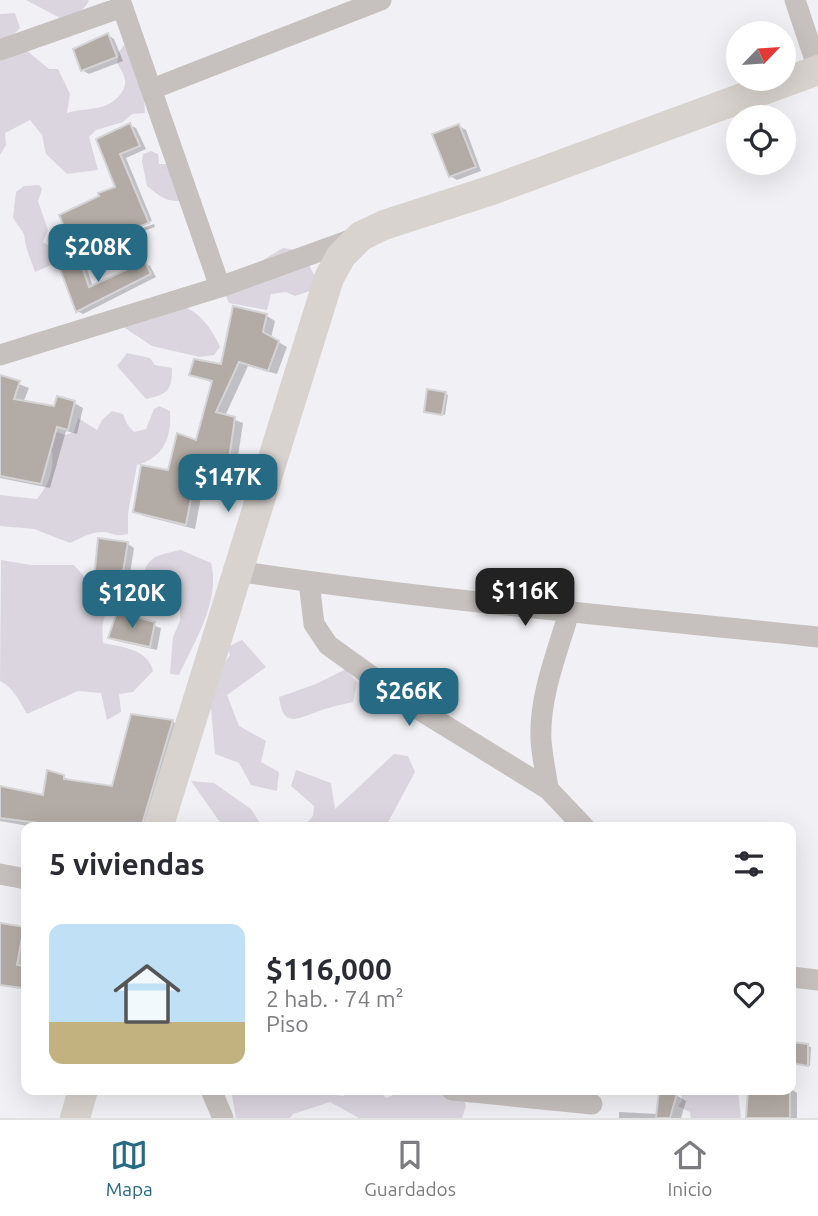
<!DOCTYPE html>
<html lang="es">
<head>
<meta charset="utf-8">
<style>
	:root { --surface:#fff; --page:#f2f2f3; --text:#2b2b33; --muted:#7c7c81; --line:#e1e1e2; --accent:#266a83 }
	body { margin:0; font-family:Ubuntu,sans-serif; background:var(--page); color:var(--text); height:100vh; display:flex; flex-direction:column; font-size:26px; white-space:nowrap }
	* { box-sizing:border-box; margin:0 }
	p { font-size:23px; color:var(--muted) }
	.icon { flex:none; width:38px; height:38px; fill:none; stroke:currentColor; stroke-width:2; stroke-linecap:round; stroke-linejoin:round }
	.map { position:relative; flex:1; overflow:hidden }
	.details { position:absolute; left:21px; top:822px; width:775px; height:273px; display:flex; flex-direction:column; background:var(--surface); border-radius:14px; box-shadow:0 7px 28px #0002 }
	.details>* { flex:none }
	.needle { width:46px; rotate:65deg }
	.fabs { position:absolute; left:726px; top:21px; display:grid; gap:14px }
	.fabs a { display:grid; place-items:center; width:70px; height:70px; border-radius:50%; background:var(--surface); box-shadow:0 7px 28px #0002; font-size:35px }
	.price { position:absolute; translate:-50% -60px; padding:0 16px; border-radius:14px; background:var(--accent); color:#fff; font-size:23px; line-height:46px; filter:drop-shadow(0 2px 4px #0008) }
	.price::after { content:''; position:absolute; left:50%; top:42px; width:21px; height:16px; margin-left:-10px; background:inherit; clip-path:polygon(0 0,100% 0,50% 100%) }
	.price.current { background:#222; color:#fff }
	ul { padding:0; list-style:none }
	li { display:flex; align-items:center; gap:21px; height:175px; padding:0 28px }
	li+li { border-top:2px solid var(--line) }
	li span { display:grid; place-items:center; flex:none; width:196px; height:140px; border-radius:14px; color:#555 }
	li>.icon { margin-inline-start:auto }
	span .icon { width:84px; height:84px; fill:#fffc; stroke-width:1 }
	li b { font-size:30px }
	h2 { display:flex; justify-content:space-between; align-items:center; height:84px; padding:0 28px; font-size:30px }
	.menu { display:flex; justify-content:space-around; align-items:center; height:98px; border-top:2px solid var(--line); background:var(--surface); font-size:19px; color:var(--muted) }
	.menu a { display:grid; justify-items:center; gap:4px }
	.menu .current { color:var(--accent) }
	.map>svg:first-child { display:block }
	.green { fill:#dbd5df }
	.shadow { fill:#0003 }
	.building { fill:#b3aba5; stroke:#d4d4d6; stroke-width:2 }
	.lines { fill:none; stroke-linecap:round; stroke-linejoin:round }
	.street { stroke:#c6c1be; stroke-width:21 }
	.secondary { stroke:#d8d3ce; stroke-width:30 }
</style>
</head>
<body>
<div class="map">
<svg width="818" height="1118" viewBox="0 0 818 1118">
	<rect width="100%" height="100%" fill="#f1f1f5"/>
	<path class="green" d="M26,0h63c-4,12 -18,15 -29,18z
		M15,13l5,15 -7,7 -13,5v-26z
		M124,45l7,2 12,39 2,27 -13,1 -9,8 -27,8 -7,7 9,33 -31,4 -21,-20 -4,-19 -12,-15 -25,13 1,12 -6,10v-106l26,1 23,19h9l12,25 -3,19c19,-6 37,-1 51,-16 12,-13 7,-21 -1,-34l2,-11z
		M151,151l7,3 1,10h13l13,35c-15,6 -26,-3 -38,-13l-5,-25 1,-7z
		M39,185l3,4 -4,12 10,29 -5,12 10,7 3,14 -21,9 -9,-25 -2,-13 -11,-16 3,-26 8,-6z
		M283,248l18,3 16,29 -4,10 -18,6 -9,-4 -15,2 -4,16 -38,-7 -4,-9 28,-28z
		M142,304c11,0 29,-2 40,2 18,6 31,24 38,41l-6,8 -14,2 -48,-11 -27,-18z
		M127,353l23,5 5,7 17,3c0,23 -4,26 -26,31l-29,-33z
		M159,406l11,5c2,27 -7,47 -33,54l-9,48v21c-13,3 -12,0 -23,-2 -13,-1 -24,6 -35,11l-36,-14 -34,-3v-31l37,4c12,-15 17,-28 15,-47l-13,-5 10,-18 16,6 9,-3 4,-14 19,12 5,-10 10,-9 11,3 4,10 7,8 12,-3 8,-20z
		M197,472h17l9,17 -6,5 -12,1z
		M181,550l30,13c10,37 -17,79 -32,112l-9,-1 3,-37 7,-16v-11l-27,-3 -13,-22c7,-29 13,-29 41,-35z
		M1,560l30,5h43l13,15 37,14c-20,13 -23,27 -21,49 19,4 45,6 50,28l-20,21 -14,2 2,18 -14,8 -6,-27 -23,-2 -51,23c-7,-12 -14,-27 -27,-33z
		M242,640l24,27 -39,28 12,31 27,15 -5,21 18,10 -2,19 -26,-6 -12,-22 -24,-9 -6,-69 21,-30 -3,-8z
		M346,669l11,13 -4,20c-13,3 -27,6 -39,11 -22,8 -31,12 -35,-16l37,-13z
		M394,754l14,2 7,16 -30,56h-83l11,-12 1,-10 -23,-20 5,-16 35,13 4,26z
		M191,781l23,2 37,26 12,19h-39z
		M231,1090h59l54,6 1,-6h33l8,8 19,-8h50l5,1 6,15 -4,12h-103l-29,-16 -37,12 -3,4h-54z
		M679,1090h59l3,28h-50l-1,-6 -12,-6 4,-5 -1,-10z"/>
	<path class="shadow" d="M108,35l6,4 9,22 -34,13 -7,-4z
		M130,125l6,3 10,21 -20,9 26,63 -75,26v3l-2,-1 42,-61 -18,-48z
		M459,126l7,4 15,41 -24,9 -7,-4z
		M154,224l1,3 -73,26 -4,-3z
		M80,262l6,4 7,21 51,-24 6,3 6,11 -73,37 -6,-3z
		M267,316l8,5 -4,17 16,9 -10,27 -29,-8 -23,50 18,7 -7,47 15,6 -3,13 -44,-8 -9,48 -51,-13 -9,-5 62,-69 16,-59 -22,-9 31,-7z
		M0,377l29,11 -6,15 32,5 19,-5 9,5 -6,26 -11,-3 -16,57 -50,-10z
		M445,393l3,2 -3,20 -20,-4z
		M100,540l28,4 6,4 -6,38 -26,-4 -6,-4z
		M118,614l43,14 -4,22 -40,-9 -7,-4z
		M132,716l41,6 11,7 -31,99h-114l-39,-7v-33l45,9 19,-20 9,5 40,6z
		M0,925l26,6 -2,37 2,2v20l-26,-5z
		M791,1044l20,3 -1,19 -19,-3z
		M791,1089l6,4v25h-49l2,-28z
		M676,1095l10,6 -5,17h-62v-6l39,2z"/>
	<path class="building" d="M108,33l9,24 -36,14 -8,-22z
		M130,123l10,23 -20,8 29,69 -75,27 -15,-35 40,-19 -1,-3 17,-6 -19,-48z
		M459,124l17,43 -27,10 -17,-43z
		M80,260l9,27 56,-26 6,13 -75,38 -16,-43z
		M233,306l34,8 -4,18 16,9 -11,30 -29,-9 -23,50 19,5 -7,50 15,2 -4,17 -44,-9 -9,48 -53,-13 8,-47 27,5 9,-37 19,7 16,-59 -23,-6 5,-16 27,5z
		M0,375l20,6 -6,18 40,7 3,-10 18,5 -7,29 -11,-3 -16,57 -41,-8z
		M427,389l19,3 -4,23 -18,-3z
		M98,538l30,4 -7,42 -27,-5z
		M117,612l38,10 -5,25 -42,-9z
		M131,714l42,6 -32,108h-104l2,-5 -39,-5v-32l43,9 4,-25 17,5v4l48,7z
		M0,923l24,4 -7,38 7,1 -2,22 -22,-3z
		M791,1042l17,2v22l-17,-3z
		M748,1090h42v28h-44z
		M659,1091l18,2 -7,25h-14z"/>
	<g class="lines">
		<path class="street" d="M120,0l100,287
			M795,0l23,69
			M0,50l122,-43
			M152,89l229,-89
			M0,355l220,-68 136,-49
			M237,571c193,29 387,46 581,66
			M309,582l5,42 14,21 82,59 138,85 37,39
			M548,789c-2,-16 -6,-33 -7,-49 -2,-44 16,-86 28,-128
			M0,874l26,5
			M791,977l27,3
			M211,1090l12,28
			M452,1090l140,14"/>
		<path class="secondary" d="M158,828l171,-550 12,-22 20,-20 23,-11 108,-35 326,-120
			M75,1118l8,-28"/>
	</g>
</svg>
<div class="fabs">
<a><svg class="needle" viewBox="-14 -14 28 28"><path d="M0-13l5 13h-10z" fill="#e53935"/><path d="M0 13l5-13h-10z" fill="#7c7c81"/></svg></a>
<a><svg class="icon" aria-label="locate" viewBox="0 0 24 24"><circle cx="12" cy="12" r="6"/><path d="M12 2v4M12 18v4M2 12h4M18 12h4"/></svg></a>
</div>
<b class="price" style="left:98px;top:284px">$208K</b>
<b class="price" style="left:228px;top:514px">$147K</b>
<b class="price current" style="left:525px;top:628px">$116K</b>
<b class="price" style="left:132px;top:630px">$120K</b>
<b class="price" style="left:409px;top:728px">$266K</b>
<section class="details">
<h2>5 viviendas<svg class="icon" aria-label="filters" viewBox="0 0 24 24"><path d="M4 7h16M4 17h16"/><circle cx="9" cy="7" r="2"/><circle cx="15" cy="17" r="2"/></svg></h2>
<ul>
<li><span style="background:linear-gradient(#bfe0f5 70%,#c2b280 0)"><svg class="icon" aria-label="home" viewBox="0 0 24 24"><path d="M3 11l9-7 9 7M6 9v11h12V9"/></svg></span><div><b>$116,000</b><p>2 hab. · 74 m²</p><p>Piso</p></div><svg class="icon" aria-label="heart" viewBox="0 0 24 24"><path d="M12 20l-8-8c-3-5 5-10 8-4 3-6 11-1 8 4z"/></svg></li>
</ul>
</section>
</div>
<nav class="menu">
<a class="current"><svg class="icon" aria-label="map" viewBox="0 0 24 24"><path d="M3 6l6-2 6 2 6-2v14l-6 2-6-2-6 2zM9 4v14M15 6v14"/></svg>Mapa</a>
<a><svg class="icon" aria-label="saved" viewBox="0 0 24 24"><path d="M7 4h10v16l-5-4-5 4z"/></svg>Guardados</a>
<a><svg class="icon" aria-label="home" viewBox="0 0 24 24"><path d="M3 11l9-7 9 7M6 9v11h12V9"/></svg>Inicio</a>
</nav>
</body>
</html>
